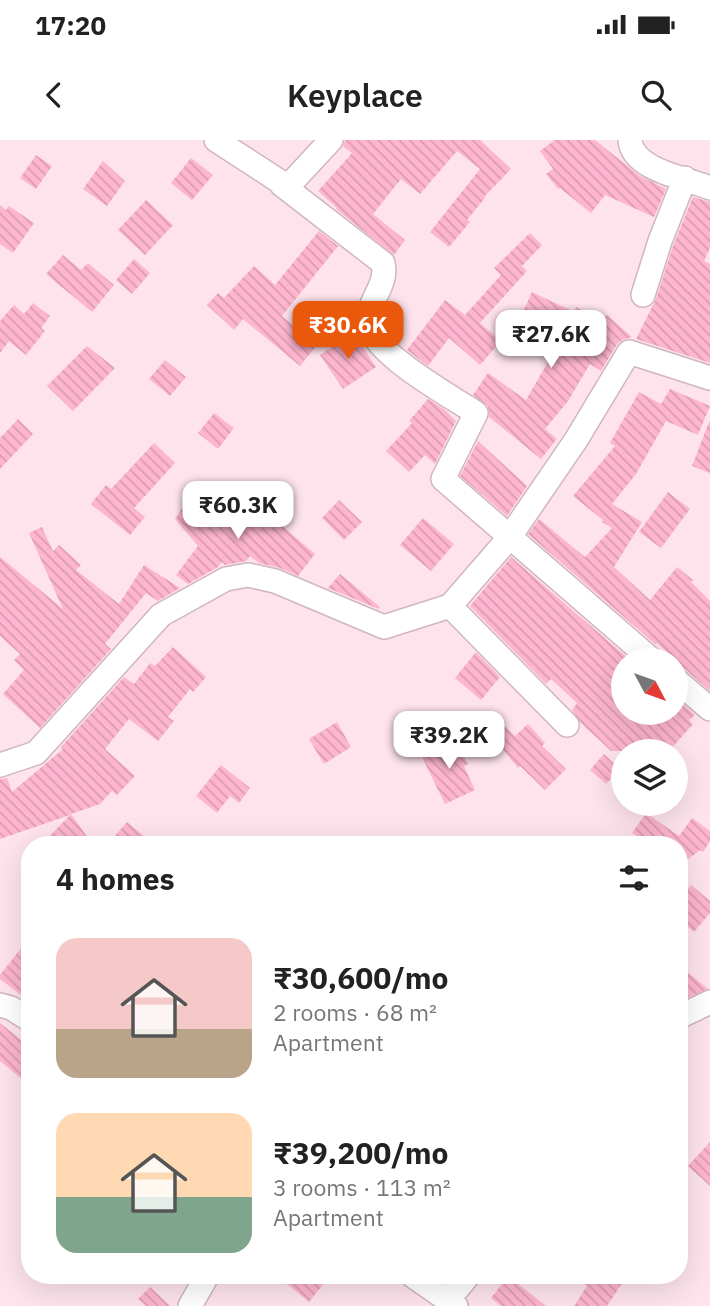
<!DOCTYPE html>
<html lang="en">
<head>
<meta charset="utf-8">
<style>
	:root { --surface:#fff; --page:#f2f2f2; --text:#222; --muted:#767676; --accent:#ea580c }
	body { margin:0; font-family:"IBM Plex Sans",sans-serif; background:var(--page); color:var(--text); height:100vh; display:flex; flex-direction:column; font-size:26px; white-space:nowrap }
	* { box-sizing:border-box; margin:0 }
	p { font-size:23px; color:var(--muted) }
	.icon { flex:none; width:38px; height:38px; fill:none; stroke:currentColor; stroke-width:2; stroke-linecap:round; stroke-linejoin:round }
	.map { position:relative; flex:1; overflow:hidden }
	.side { position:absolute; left:21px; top:696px; width:667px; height:448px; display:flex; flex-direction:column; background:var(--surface); border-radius:28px; box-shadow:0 7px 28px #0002 }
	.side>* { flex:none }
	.needle { width:46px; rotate:131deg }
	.controls { position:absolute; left:611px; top:508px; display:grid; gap:14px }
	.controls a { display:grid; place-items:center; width:77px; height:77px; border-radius:50%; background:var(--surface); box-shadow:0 7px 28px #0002; font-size:35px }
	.price { position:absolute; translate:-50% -60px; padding:0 16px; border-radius:14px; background:#fff; color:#222; font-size:23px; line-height:46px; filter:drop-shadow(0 2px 4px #0008) }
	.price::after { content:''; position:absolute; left:50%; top:42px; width:21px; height:16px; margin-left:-10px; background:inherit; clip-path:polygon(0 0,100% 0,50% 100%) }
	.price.current { background:var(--accent); color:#fff }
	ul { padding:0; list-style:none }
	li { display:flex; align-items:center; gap:21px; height:175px; padding:0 35px }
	li span { display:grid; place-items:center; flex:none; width:196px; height:140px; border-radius:21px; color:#555 }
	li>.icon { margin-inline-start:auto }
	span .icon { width:84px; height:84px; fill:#fffc; stroke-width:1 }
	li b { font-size:30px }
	h2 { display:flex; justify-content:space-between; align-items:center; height:84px; padding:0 35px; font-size:30px }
	.status { display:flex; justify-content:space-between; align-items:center; height:49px; padding:0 35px; background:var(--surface); direction:ltr }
	.status svg { height:19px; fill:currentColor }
	header { display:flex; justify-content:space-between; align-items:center; height:91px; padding:0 35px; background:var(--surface); font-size:32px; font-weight:600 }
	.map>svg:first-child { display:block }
	.building { fill:url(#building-back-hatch) }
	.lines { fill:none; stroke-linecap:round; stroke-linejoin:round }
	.street-casing { stroke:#d0b6bf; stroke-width:26 }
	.street { stroke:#fff; stroke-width:23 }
</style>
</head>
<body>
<div class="status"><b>17:20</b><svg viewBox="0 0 49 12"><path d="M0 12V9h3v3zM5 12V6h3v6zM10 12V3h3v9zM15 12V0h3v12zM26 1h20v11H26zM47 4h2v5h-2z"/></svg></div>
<header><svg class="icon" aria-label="back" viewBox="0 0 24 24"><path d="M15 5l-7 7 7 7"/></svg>Keyplace<svg class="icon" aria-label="search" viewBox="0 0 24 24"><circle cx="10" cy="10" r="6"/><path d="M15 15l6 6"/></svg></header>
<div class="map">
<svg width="710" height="1166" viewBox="0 0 710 1166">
	<defs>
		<pattern id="building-back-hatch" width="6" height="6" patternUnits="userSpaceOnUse" patternTransform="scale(1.75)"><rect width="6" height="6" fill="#feb5cf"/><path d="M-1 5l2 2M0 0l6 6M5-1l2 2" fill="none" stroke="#da9cb2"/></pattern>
	</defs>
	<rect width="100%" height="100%" fill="#fee3ec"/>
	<path class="building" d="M345,0h135l31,29 -27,28 1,1 -18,22 3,2 -21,25 -19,-15 50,-63 -23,-18 -37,43 -19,-15 -28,35 32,26 -11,15 -58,-46 1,-1 -19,-17 34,-38 -9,-7z
		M555,0h40l45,36 26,13 -12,28 -49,-22 -14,18 -31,-25 -2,1 -12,-15 7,-5 -13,-18z
		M36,15l16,11 -16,23 -16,-11z
		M191,18l22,17 -21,25 -21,-17z
		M103,21l22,20 -18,25 -24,-17z
		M693,57l17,5v46l-6,13 6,3v99l-74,-24 20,-40 17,-53z
		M146,60l27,25 -28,30 -27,-25z
		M0,65l6,5 3,-4 25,17 -21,30 -13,-9z
		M319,91l19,15 -56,70 35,29 -17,21 -57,-47 -9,11 -27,-25 11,-12 6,5 30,-32 21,19z
		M530,93l12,12 -20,21 5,5 -47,52 21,18 -21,24 -31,-27 -21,28 -21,-16 38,-50 20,15 36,-40 -7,-7z
		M63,115l18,15 7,-7 26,22 -22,27 -46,-38z
		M134,119l16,14 -18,21 -16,-14z
		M532,152l42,20 2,-5 26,14 5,-6 25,22 -10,3 -5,4 -16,27 -11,-7 -22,37 -23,28 12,10 -16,20 -52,-42 -1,-11 -15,-11 15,-22 38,27 30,-52 -41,-19z
		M33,163l17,13 -9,12 4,3 -19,24 -17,-14 -9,12v-32l14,-16 10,9z
		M353,193l23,34 -33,22 -23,-34z
		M87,206l28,22 -42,43 -26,-25z
		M165,220l21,17 -16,19 -21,-17z
		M670,249l40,17 -12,29 -32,-14 -30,53 -24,30 30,18 -28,45 36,33 27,-33 16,13 -2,2 19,19v90l-25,-22 -9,-3v-6l-19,-17 -2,1 -127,-110 11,-15 46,38 27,-29 -10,-6 1,-2 -30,-24 42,-50 -5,-3 29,-51 22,12z
		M428,259l17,11 11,11 -21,43 -10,-9 -16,17 -23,-21 26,-28 -3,-2z
		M214,273l20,15 -16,21 -20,-16z
		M18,279l15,15 -33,35v-31z
		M709,282h1v51l-18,-7z
		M478,301l49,45 -20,30 -47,-40z
		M154,303l21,20 -41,45 11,9 -15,18 -39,-31 15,-19 5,4z
		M668,352l22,17 -29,39 -22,-16z
		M189,357l16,20 11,-14 22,17 15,-19 62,53 -17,22 -18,-8 -21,-5 -9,-7 -4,5 -21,4 -3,-3 -4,5 -30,17 -12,-9 22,-29 -23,-27z
		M339,360l23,22 -18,18 -22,-22z
		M423,378l31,26 -23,27 -31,-26z
		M42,387l11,24 6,-6 22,20 -5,5 43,34 25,-39 36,23 -22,13 -12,-8 -41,51 6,5 -71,79 -37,-34 21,-24 -10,-10 6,-6 -20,-18v-79l63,52 -34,-76z
		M511,417l119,103h-7v52h53v-14l19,17 -6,5 4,4 -24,27h-58l-30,-28 -9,-13 5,-7 -26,-24 -5,5 -76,-78z
		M340,434l40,33 -1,2 -51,-21z
		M173,507l33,30 -13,15 -3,-3 -22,28 6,4 -16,20 -29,-22 -24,30 30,27 -18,19 -5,-4 -12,13 -29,10 22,31h-52l29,-30 -70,24v-60l7,-1 5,14 51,-43 -2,-2 63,-70 10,7 16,-21 5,3z
		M476,512l24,25 -19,23 -26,-22z
		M337,582l14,25 -27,17 -15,-25z
		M528,584l17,19 -3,3 24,23 -21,21 -25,-24 -2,2 -24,-29 11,-13 10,10z
		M454,598l14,26 -4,2 11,24 -30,14 -24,-49z
		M604,614l16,15 -14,15 -16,-14z
		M221,625l29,23 -11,15 -9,-7 -13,17 -21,-17z
		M646,673l33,23 13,-18 18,13v10l-7,11 -3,-2 -21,16v-21h-28l-19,-12z
		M127,682l28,23h-48z
		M691,745l19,16v12l-16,19 -15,-13v-20z
		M30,797v47l-9,11 -21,-16v-4z
		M679,825l29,24 -26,11 -3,-3z
		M0,883l30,24v39l-30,-25z
		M710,1002v44l-22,-20z
		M277,1136h53l-21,26z
		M508,1136l38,30h-45l-10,-8z
		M573,1136h54l-20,30h-33l13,-20z
		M150,1147l20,19h-24l-8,-7z"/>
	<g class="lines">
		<g class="street-casing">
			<path id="street" d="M216,0l69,45 8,-4 38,-41
				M630,0c2,30 56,38 80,48
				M282,45l101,78c5,22 -14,36 -15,57 -1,31 84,77 108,93l-33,66 209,181
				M643,155l17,-54 25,-63
				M676,540l34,29
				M567,585l-117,-119 59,-68 67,-98 53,-88 81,26
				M0,625l36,-12 125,-138 65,-36 22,-4 27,6 109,46 66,-21
				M0,865l11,3 19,12
				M679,877l31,-15
				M413,1136l43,30
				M448,1160l20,-24
				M190,1166l17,-30"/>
		</g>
		<use href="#street" class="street"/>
	</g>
</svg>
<div class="controls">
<a><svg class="needle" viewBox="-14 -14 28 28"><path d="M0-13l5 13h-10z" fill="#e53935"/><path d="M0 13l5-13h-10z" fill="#767676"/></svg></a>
<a><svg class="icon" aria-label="layers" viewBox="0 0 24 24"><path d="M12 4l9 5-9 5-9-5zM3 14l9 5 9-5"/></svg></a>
</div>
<b class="price current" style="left:348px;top:221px">₹30.6K</b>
<b class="price" style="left:551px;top:230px">₹27.6K</b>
<b class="price" style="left:238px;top:401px">₹60.3K</b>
<b class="price" style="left:449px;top:631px">₹39.2K</b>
<section class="side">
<h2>4 homes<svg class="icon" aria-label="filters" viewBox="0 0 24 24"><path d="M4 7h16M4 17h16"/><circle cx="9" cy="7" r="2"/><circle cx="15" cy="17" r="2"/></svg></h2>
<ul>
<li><span style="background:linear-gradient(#f6c9c9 65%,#b9a48a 0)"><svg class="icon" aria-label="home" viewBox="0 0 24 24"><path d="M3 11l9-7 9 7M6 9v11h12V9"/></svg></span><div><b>₹30,600/mo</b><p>2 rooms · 68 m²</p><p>Apartment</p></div></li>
<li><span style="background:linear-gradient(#ffd9b3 60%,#7fa58c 0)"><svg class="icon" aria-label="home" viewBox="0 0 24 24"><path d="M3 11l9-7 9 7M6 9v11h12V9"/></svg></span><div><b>₹39,200/mo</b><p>3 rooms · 113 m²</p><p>Apartment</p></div></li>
</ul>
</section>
</div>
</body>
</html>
